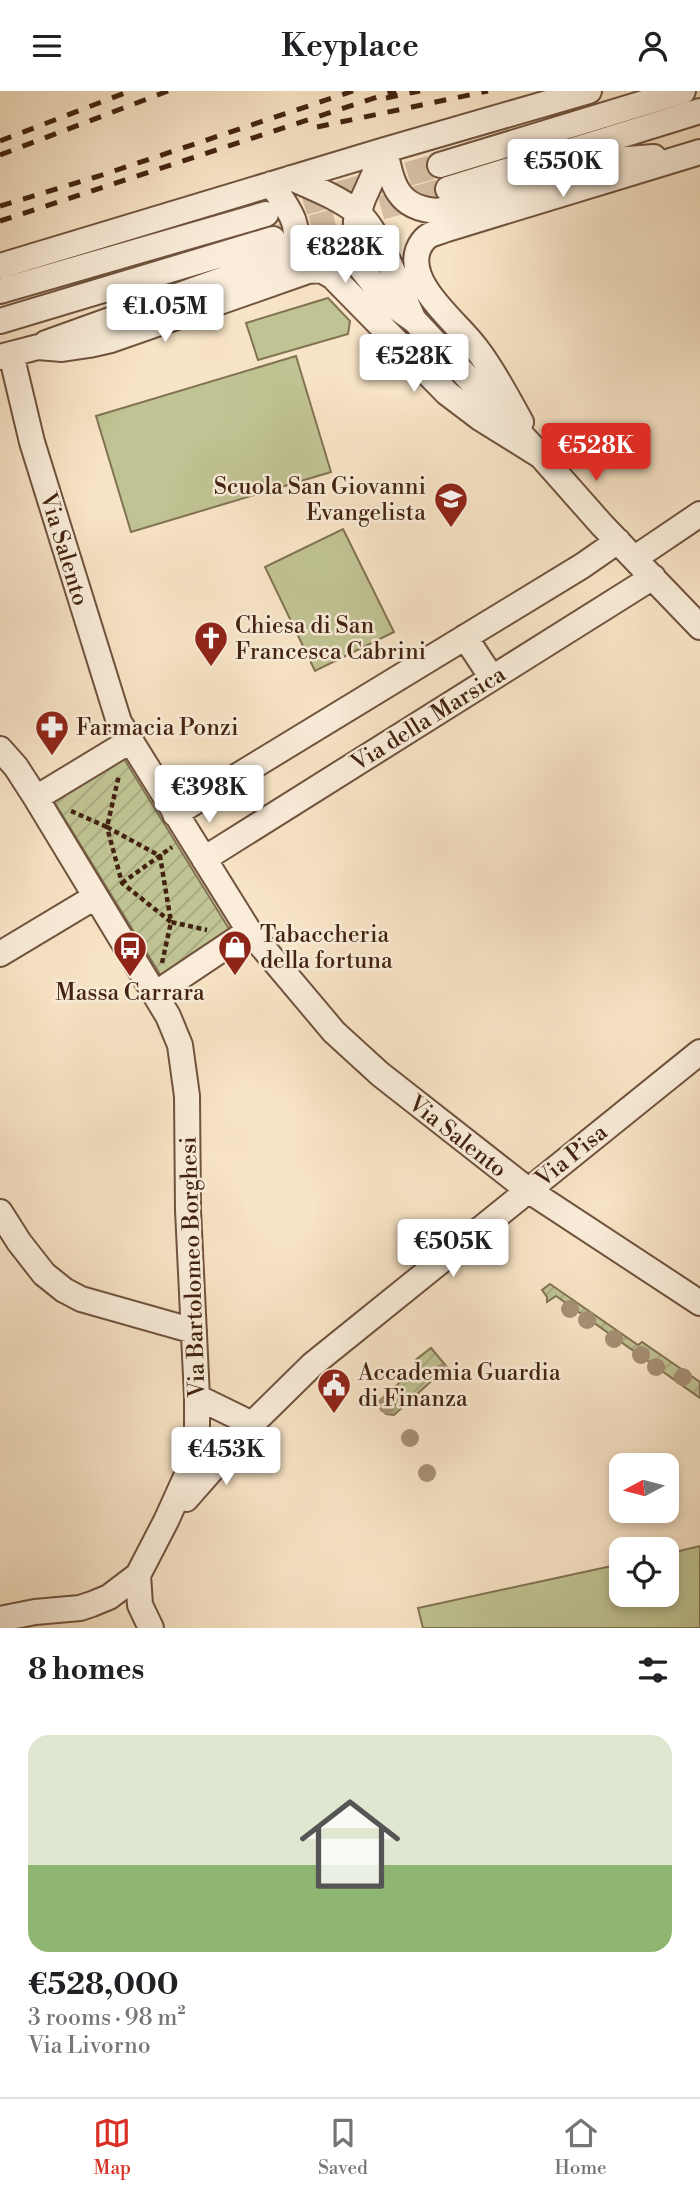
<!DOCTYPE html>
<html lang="en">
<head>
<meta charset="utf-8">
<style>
	:root { --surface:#fff; --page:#f2f2f2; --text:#202124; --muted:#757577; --line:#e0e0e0; --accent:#d93025 }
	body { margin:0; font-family:"Libre Bodoni",serif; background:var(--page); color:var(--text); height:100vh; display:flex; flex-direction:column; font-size:26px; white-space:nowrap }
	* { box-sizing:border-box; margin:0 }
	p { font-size:23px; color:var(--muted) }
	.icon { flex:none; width:38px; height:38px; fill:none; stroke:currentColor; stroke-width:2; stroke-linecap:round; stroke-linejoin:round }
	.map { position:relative; height:1537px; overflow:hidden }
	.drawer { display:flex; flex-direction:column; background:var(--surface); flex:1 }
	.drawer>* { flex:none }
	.needle { width:46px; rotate:263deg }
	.buttons { position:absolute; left:609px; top:1362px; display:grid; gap:14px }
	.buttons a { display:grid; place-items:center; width:70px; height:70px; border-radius:14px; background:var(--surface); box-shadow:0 4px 10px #0003; font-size:35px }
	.price { position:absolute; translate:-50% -60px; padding:0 16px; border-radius:7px; background:#fff; color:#222; font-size:23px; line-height:46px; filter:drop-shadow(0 2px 4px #0008) }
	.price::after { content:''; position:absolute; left:50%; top:42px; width:21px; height:16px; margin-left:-10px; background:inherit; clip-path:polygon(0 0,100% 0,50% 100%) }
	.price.on { background:var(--accent); color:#fff }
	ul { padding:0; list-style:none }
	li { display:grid; align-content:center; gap:14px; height:371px; padding:0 28px }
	li span { display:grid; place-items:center; height:217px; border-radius:21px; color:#555 }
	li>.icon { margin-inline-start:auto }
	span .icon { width:126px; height:126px; fill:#fffc; stroke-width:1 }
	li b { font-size:30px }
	h2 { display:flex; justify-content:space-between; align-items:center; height:84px; padding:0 28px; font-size:30px }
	header { display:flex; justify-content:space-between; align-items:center; height:91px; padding:0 28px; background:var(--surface); font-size:32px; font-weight:600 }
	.menu { display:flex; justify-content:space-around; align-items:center; height:98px; border-top:2px solid var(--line); background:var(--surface); font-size:19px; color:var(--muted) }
	.menu a { display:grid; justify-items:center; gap:4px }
	.menu .on { color:var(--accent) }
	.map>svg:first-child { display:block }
	.garden { fill:url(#garden-furrows); stroke:#827352; stroke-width:2 }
	.pitch { fill:#c0c393; stroke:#827352; stroke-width:2 }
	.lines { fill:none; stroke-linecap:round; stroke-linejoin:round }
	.minor-tunnel { stroke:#d4bda2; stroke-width:24; stroke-dasharray:24 12; stroke-linecap:butt }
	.minor-casing { stroke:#70533e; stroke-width:28 }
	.path { stroke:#432310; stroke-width:4.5; stroke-dasharray:5 3.5; stroke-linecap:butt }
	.minor { stroke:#faedda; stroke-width:24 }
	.rail { stroke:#432310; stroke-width:5; stroke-dasharray:12 12; stroke-linecap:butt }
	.tree { fill:#a69074 }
	.labels { text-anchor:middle; stroke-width:5; stroke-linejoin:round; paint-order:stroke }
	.poi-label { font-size:23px; fill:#432310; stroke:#faedda; text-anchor:start }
	.street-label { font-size:23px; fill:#432310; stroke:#faedda }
</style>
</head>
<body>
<header><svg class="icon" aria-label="menu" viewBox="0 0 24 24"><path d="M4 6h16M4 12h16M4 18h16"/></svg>Keyplace<svg class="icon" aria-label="person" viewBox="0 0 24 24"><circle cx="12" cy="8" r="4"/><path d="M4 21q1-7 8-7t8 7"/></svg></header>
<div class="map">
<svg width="700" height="1537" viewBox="0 0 700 1537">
	<defs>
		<pattern id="garden-furrows" width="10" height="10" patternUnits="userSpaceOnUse" patternTransform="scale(1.75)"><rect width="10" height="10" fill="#c0c393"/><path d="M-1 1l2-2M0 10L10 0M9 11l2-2" fill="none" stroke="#a6a77e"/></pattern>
	</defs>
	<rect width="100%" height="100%" fill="#f8e4c6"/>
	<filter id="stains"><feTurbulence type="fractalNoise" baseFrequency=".00286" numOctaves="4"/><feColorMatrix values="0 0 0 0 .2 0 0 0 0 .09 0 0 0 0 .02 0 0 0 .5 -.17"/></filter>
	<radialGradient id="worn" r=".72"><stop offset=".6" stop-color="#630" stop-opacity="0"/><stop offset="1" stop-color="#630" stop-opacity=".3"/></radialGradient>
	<path class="garden" d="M123,666l108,175 -70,44 -108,-176z
		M550,1193l88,61 4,-3 58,40v16l-144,-102 -9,6v-5l-5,-7z
		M431,1257l16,19 -53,48 -8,-1 -9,-11 40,-36 -4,-5z"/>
	<path class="pitch" d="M328,207l22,23 -2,13 -90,26 -12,-37z
		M296,265l35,116 -200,60 -35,-116z
		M343,438l51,103 -79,39 -50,-104z
		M700,1455v82h-277l-5,-20 203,-44v30h46v-40z"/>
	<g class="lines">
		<path class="minor-tunnel" d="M269,122l171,-48
			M277,146l171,-48"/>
		<g class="minor-casing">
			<path id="minor" d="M385,59l-22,49 -7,22 -1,19 1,14 5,14 26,33 28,20 126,135 61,69 98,102
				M385,59c7,34 12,59 53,61l176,-51 40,-3
				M440,74l243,-74
				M291,87c23,10 48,20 67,35 22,18 42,78 55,105
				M448,98l252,-78
				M0,175l385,-116 204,-59
				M0,200l266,-77
				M0,230l273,-82
				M46,252l242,-87c20,-26 -2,-51 -17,-72
				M11,263l21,88 87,280 130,209 85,101 46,42 148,116 172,113
				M0,266l38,-10 24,2 27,-4 22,-5 197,-69 13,-1 12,7 114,116 33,25 61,38
				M521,331c-14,-25 -27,-51 -45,-74 -18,-25 -70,-63 -58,-98 2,-5 4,-9 9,-13 5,-4 13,-5 20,-8l253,-77
				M635,467l65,-44
				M465,546l27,41
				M0,658l16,18 20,31
				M175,723l407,-248 36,-25
				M204,768l449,-282
				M0,863l95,-57
				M155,903l94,-63
				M0,1121l19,30 25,32 20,16 17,9 113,32
				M197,1306l55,27 60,-59 388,-313
				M186,1408l66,-75
				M138,1484l2,30 11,23
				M0,1528l35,-7 45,-4 12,-4 17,-7 29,-22 28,-54 29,-64 2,-18v-42l-9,-187 -1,-114 -7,-51 -12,-29 -132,-218 94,-57"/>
		</g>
		<path class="path" d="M71,720l36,16 12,-52
			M107,736l53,29 11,66 -49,-39z
			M122,792l50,-36
			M162,872l9,-41 36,8"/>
		<use href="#minor" class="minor"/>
		<path class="rail" d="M386,7l34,-7
			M317,36l171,-36
			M0,50l130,-50
			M0,64l168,-64
			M0,115l99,-30 254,-85
			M0,130l396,-130"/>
	</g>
	<g class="tree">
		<circle cx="570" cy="1218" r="9"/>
		<circle cx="587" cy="1229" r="9"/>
		<circle cx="614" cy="1248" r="9"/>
		<circle cx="641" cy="1264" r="9"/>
		<circle cx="656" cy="1276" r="9"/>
		<circle cx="442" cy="1282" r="9"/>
		<circle cx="683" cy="1286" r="9"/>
		<circle cx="387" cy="1314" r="9"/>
		<circle cx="410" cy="1347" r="9"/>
		<circle cx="427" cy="1382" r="9"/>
	</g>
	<defs>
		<g id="school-pin" transform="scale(1.75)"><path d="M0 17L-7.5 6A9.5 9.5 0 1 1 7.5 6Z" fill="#8f2418" stroke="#faedda"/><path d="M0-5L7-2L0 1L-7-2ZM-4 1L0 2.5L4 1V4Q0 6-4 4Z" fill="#fff"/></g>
		<g id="church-pin" transform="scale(1.75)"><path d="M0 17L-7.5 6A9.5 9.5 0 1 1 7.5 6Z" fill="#8f2418" stroke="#faedda"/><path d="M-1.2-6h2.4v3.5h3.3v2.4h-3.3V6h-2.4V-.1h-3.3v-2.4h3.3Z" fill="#fff"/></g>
		<g id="pharmacy-pin" transform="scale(1.75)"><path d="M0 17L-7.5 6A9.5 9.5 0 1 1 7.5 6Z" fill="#8f2418" stroke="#faedda"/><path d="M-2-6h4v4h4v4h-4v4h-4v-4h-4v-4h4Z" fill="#fff"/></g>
		<g id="shop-pin" transform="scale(1.75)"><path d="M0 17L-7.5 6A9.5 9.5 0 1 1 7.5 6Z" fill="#8f2418" stroke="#faedda"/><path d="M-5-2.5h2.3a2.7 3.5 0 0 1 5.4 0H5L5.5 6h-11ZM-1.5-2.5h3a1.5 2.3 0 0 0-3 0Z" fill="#fff"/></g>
		<g id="bus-pin" transform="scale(1.75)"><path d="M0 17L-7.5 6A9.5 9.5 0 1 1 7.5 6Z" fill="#8f2418" stroke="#faedda"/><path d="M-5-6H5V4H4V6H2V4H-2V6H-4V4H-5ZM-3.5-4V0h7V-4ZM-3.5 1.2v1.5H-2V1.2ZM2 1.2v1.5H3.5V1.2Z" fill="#fff"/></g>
		<g id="civic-pin" transform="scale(1.75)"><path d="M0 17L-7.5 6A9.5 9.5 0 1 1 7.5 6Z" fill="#8f2418" stroke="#faedda"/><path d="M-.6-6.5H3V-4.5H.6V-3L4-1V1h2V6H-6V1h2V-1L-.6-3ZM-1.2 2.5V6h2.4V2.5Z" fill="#fff"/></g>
	</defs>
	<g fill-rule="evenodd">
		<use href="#school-pin" x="451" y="408"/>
		<use href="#church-pin" x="211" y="547"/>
		<use href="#pharmacy-pin" x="52" y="636"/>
		<use href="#shop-pin" x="235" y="856"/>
		<use href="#bus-pin" x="130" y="857"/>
		<use href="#civic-pin" x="334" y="1294"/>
	</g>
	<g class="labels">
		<g class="poi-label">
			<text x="426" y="403" text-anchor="end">Scuola San Giovanni<tspan x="426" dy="26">Evangelista</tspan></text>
			<text x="235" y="542">Chiesa di San<tspan x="235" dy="26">Francesca Cabrini</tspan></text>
			<text x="76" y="644">Farmacia Ponzi</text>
			<text x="260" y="851">Tabaccheria<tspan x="260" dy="26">della fortuna</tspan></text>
			<text x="130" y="909" text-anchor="middle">Massa Carrara</text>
			<text x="358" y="1289">Accademia Guardia<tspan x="358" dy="26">di Finanza</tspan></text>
		</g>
		<g class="street-label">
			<text transform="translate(65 458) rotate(73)" y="8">Via Salento</text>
			<text transform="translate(428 627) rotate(-32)" y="8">Via della Marsica</text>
			<text transform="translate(458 1045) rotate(38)" y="8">Via Salento</text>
			<text transform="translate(571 1064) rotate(-39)" y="8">Via Pisa</text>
			<text transform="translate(192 1176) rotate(-92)" y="8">Via Bartolomeo Borghesi</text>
		</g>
	</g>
	<rect width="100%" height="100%" filter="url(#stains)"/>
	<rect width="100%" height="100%" fill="url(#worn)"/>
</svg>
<div class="buttons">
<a><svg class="needle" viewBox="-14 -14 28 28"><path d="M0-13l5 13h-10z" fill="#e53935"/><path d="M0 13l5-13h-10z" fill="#757577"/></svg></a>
<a><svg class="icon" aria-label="locate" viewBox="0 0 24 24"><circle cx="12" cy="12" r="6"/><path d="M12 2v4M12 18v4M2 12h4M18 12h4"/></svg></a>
</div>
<b class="price" style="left:563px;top:108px">€550K</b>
<b class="price" style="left:345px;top:194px">€828K</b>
<b class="price" style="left:165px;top:253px">€1.05M</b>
<b class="price" style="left:414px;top:303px">€528K</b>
<b class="price on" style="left:596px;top:392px">€528K</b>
<b class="price" style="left:209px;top:734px">€398K</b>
<b class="price" style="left:453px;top:1188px">€505K</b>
<b class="price" style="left:226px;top:1396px">€453K</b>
</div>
<section class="drawer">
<h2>8 homes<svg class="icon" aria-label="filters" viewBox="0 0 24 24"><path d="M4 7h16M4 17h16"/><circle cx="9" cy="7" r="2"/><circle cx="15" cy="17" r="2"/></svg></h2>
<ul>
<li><span style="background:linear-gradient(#dfe7d0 60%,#8fb573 0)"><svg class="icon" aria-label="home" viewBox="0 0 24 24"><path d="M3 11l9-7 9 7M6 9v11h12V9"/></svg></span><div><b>€528,000</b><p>3 rooms · 98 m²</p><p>Via Livorno</p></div></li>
</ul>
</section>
<nav class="menu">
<a class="on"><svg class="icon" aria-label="map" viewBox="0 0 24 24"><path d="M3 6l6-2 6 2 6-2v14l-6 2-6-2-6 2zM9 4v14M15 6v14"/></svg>Map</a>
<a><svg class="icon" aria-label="saved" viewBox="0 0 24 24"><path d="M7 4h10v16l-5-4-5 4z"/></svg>Saved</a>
<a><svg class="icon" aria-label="home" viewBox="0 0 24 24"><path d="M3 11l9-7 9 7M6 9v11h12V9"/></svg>Home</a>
</nav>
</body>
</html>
